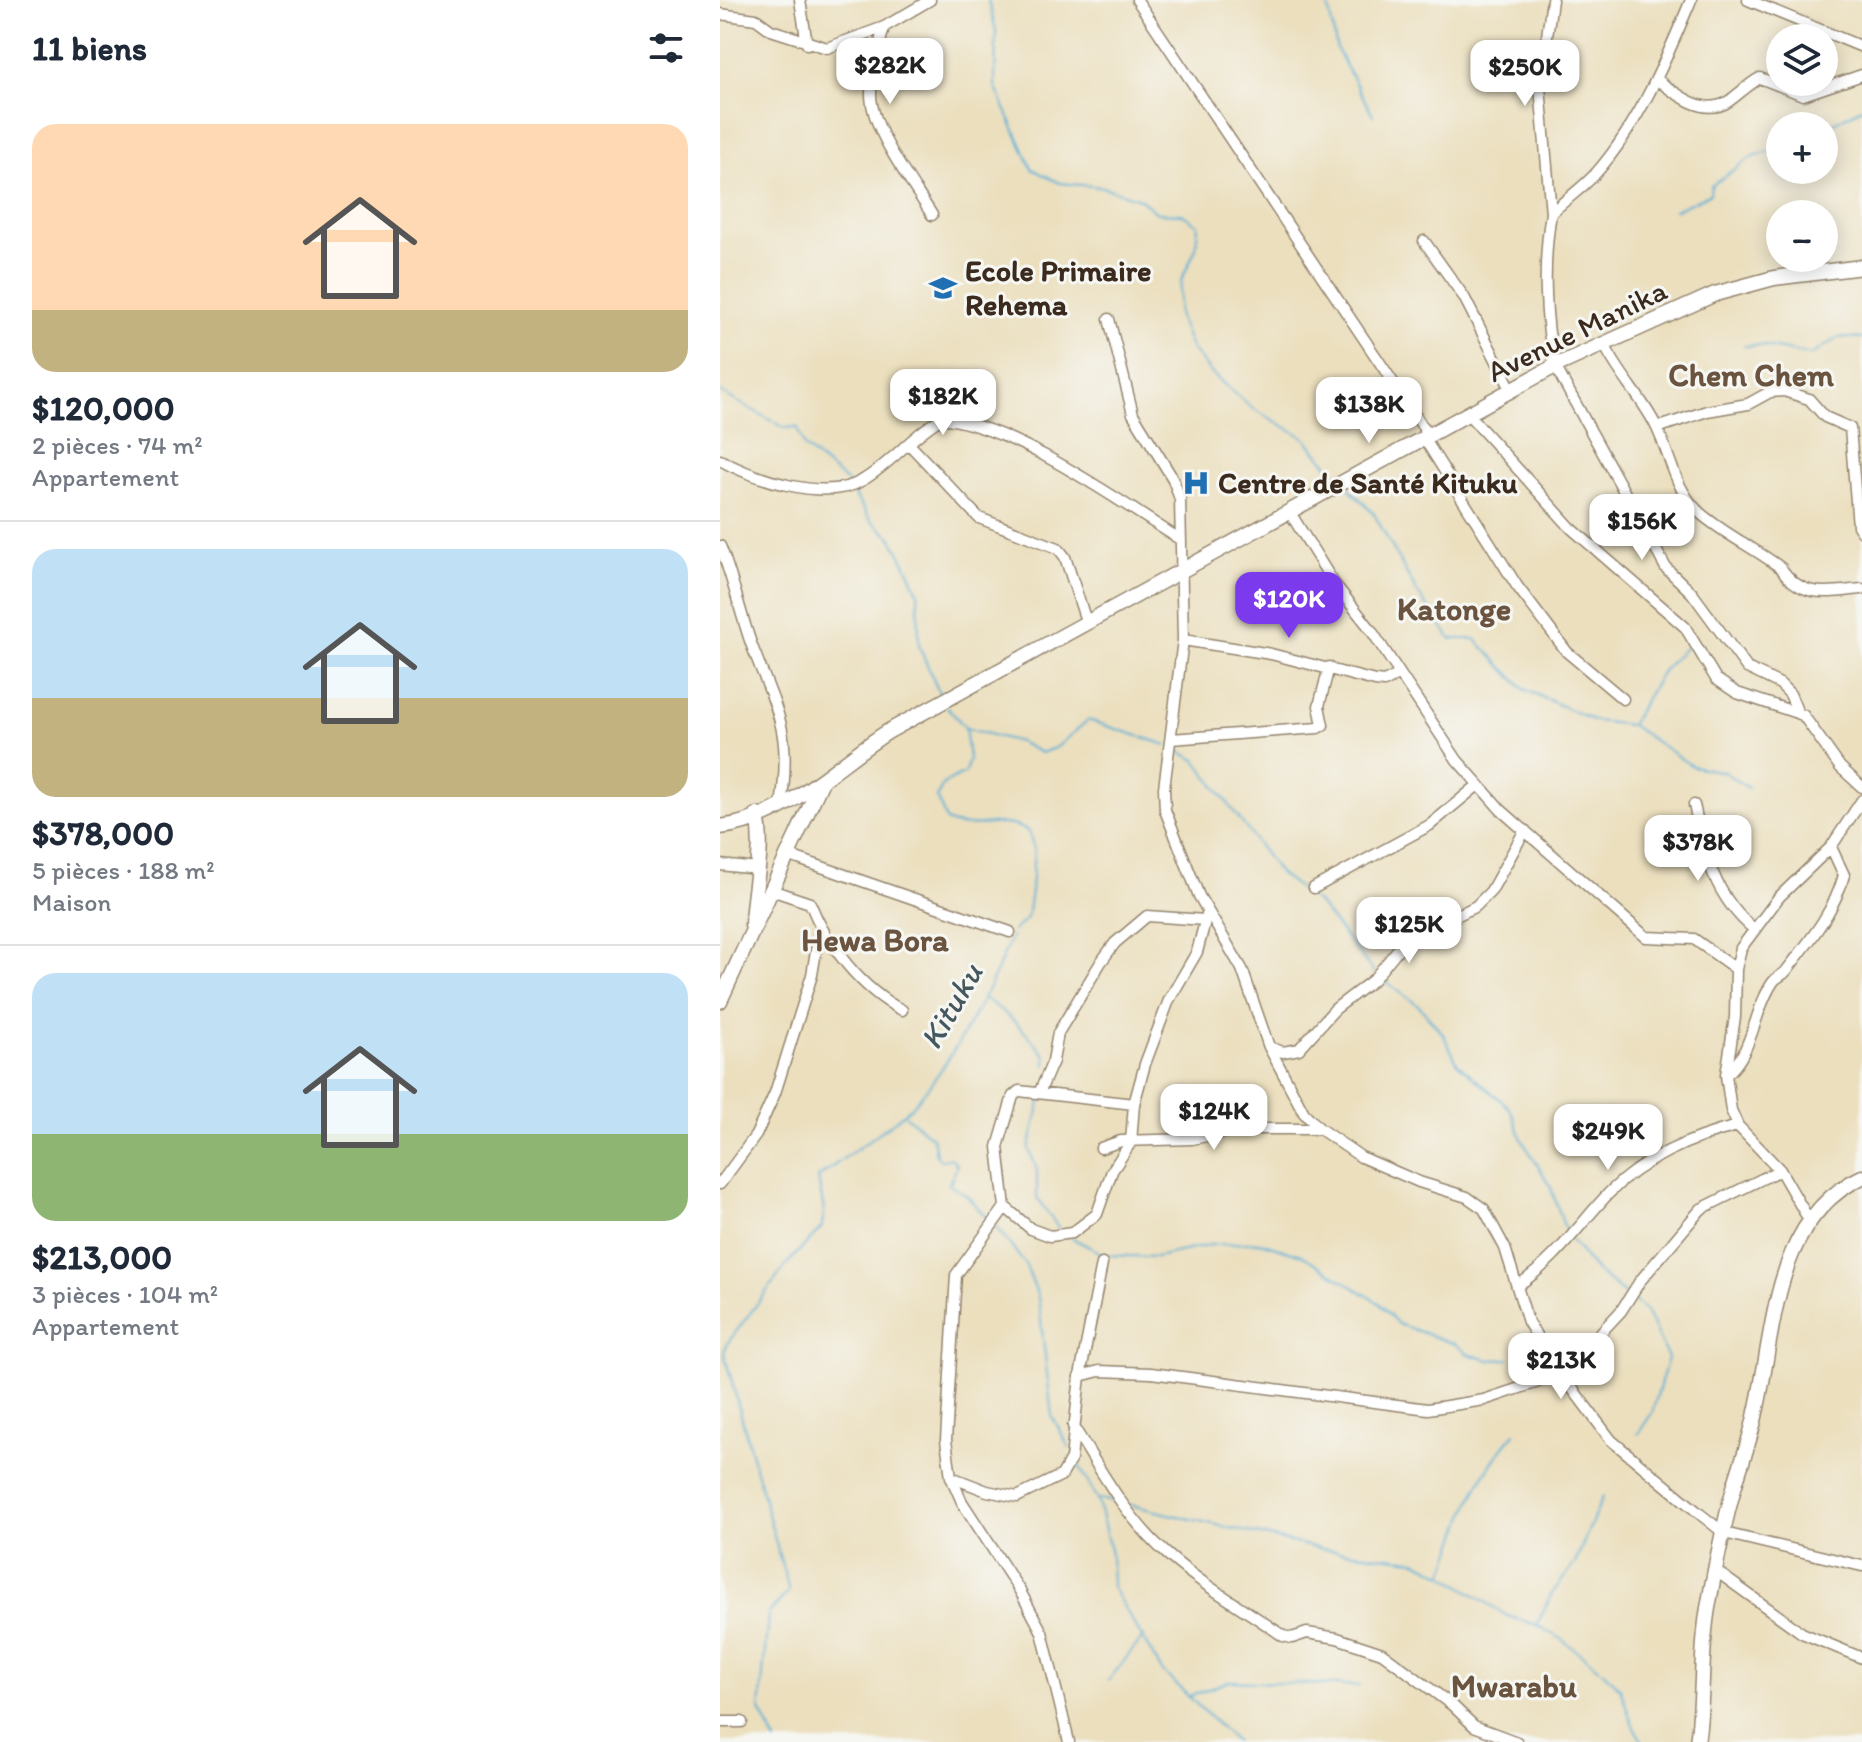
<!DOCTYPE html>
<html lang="fr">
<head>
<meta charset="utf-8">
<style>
	:root { --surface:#fff; --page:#f6f6f7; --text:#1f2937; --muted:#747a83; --line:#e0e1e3; --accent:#7c3aed }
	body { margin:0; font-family:Itim,sans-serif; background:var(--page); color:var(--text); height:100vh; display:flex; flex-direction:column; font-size:30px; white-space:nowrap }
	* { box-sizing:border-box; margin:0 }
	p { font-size:26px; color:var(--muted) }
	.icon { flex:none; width:44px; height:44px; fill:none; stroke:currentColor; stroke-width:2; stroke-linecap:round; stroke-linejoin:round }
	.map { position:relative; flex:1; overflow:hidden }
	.panel { display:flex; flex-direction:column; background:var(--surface); width:720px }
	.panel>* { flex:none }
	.tools { position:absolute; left:1046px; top:24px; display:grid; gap:16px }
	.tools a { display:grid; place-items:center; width:72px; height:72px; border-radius:50%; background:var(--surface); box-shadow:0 4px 20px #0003; font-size:40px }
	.price { position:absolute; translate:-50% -68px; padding:0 18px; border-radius:16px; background:#fff; color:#222; font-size:26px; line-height:52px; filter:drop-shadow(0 2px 4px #0008) }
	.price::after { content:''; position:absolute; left:50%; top:48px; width:24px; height:18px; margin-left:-12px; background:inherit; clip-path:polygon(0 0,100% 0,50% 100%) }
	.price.selected { background:var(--accent); color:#fff }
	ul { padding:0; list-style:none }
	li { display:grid; align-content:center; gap:16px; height:424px; padding:0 32px }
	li+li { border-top:2px solid var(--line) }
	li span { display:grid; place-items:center; height:248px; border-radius:24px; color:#555 }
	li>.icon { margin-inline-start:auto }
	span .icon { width:144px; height:144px; fill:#fffc; stroke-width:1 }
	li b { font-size:34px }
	h2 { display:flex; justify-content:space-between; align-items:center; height:96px; padding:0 32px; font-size:34px }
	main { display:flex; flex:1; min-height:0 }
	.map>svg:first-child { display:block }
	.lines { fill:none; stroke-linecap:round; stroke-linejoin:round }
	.stream { stroke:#58add4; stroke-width:2 }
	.street-casing { stroke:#93846e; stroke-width:13 }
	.secondary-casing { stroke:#93846e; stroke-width:17 }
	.street { stroke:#fff; stroke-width:10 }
	.secondary { stroke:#fff; stroke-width:14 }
	.labels { text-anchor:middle; stroke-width:6; stroke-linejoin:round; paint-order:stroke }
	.poi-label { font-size:30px; font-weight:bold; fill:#3b2a1e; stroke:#f6f6f2; text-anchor:start }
	.street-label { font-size:30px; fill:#3b2a1e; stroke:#f6f6f2 }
	.neighbourhood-label { font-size:32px; font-weight:bold; fill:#6b543f; stroke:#f6f6f2 }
	.water-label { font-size:32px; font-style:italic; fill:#45585e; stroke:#f6f6f2 }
</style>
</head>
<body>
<main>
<section class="panel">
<h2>11 biens<svg class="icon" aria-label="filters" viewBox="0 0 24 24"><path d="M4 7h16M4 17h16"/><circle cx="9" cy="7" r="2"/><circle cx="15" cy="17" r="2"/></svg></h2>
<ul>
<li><span style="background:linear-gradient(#ffd9b3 75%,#c2b280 0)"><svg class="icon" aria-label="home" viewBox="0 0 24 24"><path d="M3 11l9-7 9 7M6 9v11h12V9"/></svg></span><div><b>$120,000</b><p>2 pièces · 74 m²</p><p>Appartement</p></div></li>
<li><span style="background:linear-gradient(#bfe0f5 60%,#c2b280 0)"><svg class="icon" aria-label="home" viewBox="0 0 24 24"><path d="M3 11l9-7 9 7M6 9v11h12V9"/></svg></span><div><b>$378,000</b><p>5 pièces · 188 m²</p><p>Maison</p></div></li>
<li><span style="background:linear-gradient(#bfe0f5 65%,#8fb573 0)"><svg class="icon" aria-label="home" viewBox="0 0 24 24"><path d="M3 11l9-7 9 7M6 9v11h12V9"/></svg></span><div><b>$213,000</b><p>3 pièces · 104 m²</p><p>Appartement</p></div></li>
</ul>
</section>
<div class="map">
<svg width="1142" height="1742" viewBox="0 0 1142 1742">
	<rect width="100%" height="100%" fill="#f6f6f2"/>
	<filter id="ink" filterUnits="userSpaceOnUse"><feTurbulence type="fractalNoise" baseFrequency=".0125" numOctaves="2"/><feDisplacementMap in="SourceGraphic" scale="16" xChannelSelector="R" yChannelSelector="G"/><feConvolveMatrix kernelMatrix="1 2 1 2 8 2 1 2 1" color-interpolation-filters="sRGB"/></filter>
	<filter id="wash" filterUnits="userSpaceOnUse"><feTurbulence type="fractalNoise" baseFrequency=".006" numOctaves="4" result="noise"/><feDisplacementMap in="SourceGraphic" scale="32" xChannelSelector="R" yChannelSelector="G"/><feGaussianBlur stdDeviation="1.8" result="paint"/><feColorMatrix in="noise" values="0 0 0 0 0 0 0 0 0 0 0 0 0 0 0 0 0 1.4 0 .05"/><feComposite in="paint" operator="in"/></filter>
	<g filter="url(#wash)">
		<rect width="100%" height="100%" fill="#ebdfbe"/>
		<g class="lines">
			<path class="stream" d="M268,0l8,30 -1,56 37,83 28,14 42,4 38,12 17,14 25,1 16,11 -2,23 -15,33 -3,33 13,34 21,26 40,34 53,30 33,39
				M607,0l10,50 36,65
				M1104,128l38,-20
				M955,210l35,-16 1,-8 42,-30 27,-6
				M1024,346l17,-1 50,10 27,-17h24
				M0,392l65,36 12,-1 7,20 43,35
				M628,487l26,27 43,78 34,47h24l49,50 71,32 36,4 61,41 32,6 24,16
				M132,491l19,30 20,16 16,30 11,25 1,54 21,49
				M227,707l18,20 4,32 -4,14 -22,11 -6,13 9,24c26,13 50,-7 82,10l6,18 -3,42 -4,27 -14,13
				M911,724l31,-53 23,-23
				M245,728l54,14 22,11 16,-6 31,-27 79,25
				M453,748l23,12 83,113 39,30 56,69
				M662,979l37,27 24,28 15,30 52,44 12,32 28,45 17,50
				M262,997c26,16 44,35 64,59v9
				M321,1099l-12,50 8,21v28l23,32
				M186,1116l27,22 3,17 5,5 10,-2 6,7 -8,19 17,11 23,25
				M276,1227l29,37 13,32 14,120 17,31
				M352,1238l33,17 51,2 55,-12 49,-3 42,13 77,48 19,21 57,20 13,10 21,6 20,-1
				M851,1240l25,31 30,24
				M914,1301l12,10 22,47 -16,55 -14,21
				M356,1460l21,39 14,54 1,34 50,84 74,71
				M378,1499l17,3
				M410,1505l191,44 93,11 29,14 64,42 30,9 23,13 39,30 21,20 13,38 10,16
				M724,1573c22,-59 28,-91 71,-140
				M817,1625l14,-30 24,-32 28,-67
				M388,1681l36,-45
				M468,1697l41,-16 130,5
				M56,1742l-16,-32 8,-96 21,-23 -65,-238 2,-8 62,-82 34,-36 2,-16 -6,-33c27,-22 58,-41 84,-63 41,-34 90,-128 109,-178"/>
		</g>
	</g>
	<g filter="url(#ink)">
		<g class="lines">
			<g class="street-casing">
				<path id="street" d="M80,0l7,44
					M210,0l-46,27c-5,21 -13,45 -13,67 0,36 42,90 61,121
					M417,0l292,436
					M971,0c-25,59 -51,123 -94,172 -14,16 -31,27 -46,41 -8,48 -7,107 4,153l111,202 26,25 55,75 33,16 10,10 7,17
					M1028,0l114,47
					M0,14l36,5 15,11 56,18 57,-21
					M936,79c21,15 48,39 73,22 11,-8 20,-17 31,-23l43,17 59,-20
					M831,213l-11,-126 12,-87
					M704,241l40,56 48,94
					M389,319l24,95 40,65 7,20 3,141 -19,148 1,22 34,86 43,73 27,78 35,66 16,16 41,28 58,25 48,15 17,12 21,39 23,74 25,41 58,77 89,74 24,19 138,33
					M884,344c15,31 37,52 52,82 14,28 19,65 44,87 24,21 56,36 81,55 21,32 48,24 81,21
					M748,414l103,114 114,99 31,52 21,14 66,22 37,52 22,20
					M937,428l50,-17 41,-7 22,-12 14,-1 25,8 16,18 25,11 8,98 4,6
					M704,438l93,148 50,66 56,47
					M189,444l70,74 79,30 7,9 21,64
					M0,460c35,19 106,43 143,20 29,-17 50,-46 79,-62 75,9 175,82 239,122
					M569,511l44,71 36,45 88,133 44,50 145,127 48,2 42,30
					M0,546c13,32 20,67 32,100 26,68 40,84 29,160
					M463,640l88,14 104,27 9,1 16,-8
					M451,739l147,-11 5,-3 -4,-19 10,-39
					M974,805c11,49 20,92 61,125
					M67,855l223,77
					M0,865l38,4
					M594,888l116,-63 48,-40
					M51,890l39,13c16,41 52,87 92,107
					M549,1047l14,5 16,-3 36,-40 38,-29 30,-37 73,-37 15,-15 34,-61
					M1006,1075c28,-23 27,-64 47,-93 4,-6 10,-6 14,-12 23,-30 47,-58 57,-95l-13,-28
					M320,1091l13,-30 5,-28 43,-71 14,-19 32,-27 58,4
					M381,1148l20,-7 71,-2 49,-10h79
					M0,1184l36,-49 19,-42 37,-118 8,-48
					M285,1207l26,22 19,7 22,-3 25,-19 15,-43 19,-29 3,-38 11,-40 24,-64 28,-48 10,-38
					M1089,1220l-29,-50 -42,-44 -7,-16 -5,-35 9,-58 1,-48 5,-21 38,-51 52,-50 31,-47
					M797,1286c38,-25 61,-60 91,-92 34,-35 84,-57 130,-68
					M360,1376l22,-112
					M353,1426c28,45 54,93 94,128 36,32 77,54 116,82l9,2 15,-5 30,5 45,15 70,52 22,21 43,16
					M231,1477l36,14 30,6 45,-22 9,-16 9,-83 19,-5 52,2 277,36 56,-9 78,-26 59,-63 19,-30 61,-72 79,-39
					M996,1571l86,62 60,25
					M0,1722h22
					M349,1742l-27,-110 -22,-41 -58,-89 -11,-25 -5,-37 10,-165 49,-68 -7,-60 15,-51 6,-5 115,13"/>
			</g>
			<g class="secondary-casing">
				<path id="secondary" d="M0,827c66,-7 115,-62 169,-96l666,-365 160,-72 59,-16 88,-11
					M32,925c1,-38 13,-73 5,-110
					M0,1001l101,-218
					M977,1742c7,-44 3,-89 11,-134 7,-40 15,-81 26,-120 7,-25 17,-50 22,-76 19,-82 17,-193 106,-235"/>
			</g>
			<use href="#street" class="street"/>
			<use href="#secondary" class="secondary"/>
		</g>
	</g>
	<defs>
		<g id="school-bare" transform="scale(2.16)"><path d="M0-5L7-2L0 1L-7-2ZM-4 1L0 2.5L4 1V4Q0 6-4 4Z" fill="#1f6fb2" stroke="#f6f6f2" stroke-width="2.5" paint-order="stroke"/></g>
		<g id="hospital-bare" transform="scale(2.16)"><path d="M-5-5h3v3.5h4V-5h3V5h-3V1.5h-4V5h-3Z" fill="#1f6fb2" stroke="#f6f6f2" stroke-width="2.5" paint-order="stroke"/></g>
	</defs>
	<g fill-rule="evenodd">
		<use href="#school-bare" x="223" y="288"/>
		<use href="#hospital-bare" x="476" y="483"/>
	</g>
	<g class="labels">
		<g class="poi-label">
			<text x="245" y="281">Ecole Primaire<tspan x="245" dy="34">Rehema</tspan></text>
			<text x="498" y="493">Centre de Santé Kituku</text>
		</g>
		<g class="street-label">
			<text transform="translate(857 331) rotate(-26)" y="10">Avenue Manika</text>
		</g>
		<g class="neighbourhood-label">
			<text x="1031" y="386">Chem Chem</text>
			<text x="734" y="620">Katonge</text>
			<text x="155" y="951">Hewa Bora</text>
			<text x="794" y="1697">Mwarabu</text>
		</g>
		<g class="water-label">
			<text transform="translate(231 1006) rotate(-60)" y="11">Kituku</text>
		</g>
	</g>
</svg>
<div class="tools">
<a><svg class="icon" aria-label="layers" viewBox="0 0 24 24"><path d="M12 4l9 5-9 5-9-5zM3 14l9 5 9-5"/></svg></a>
<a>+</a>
<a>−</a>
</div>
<b class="price" style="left:170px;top:106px">$282K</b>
<b class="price" style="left:805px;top:108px">$250K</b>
<b class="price" style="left:223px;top:437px">$182K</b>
<b class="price" style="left:649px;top:445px">$138K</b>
<b class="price" style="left:922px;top:562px">$156K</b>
<b class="price selected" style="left:569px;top:640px">$120K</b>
<b class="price" style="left:978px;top:883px">$378K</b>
<b class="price" style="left:689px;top:965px">$125K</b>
<b class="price" style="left:494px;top:1152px">$124K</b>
<b class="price" style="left:888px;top:1172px">$249K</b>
<b class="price" style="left:841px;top:1401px">$213K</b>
</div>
</main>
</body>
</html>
